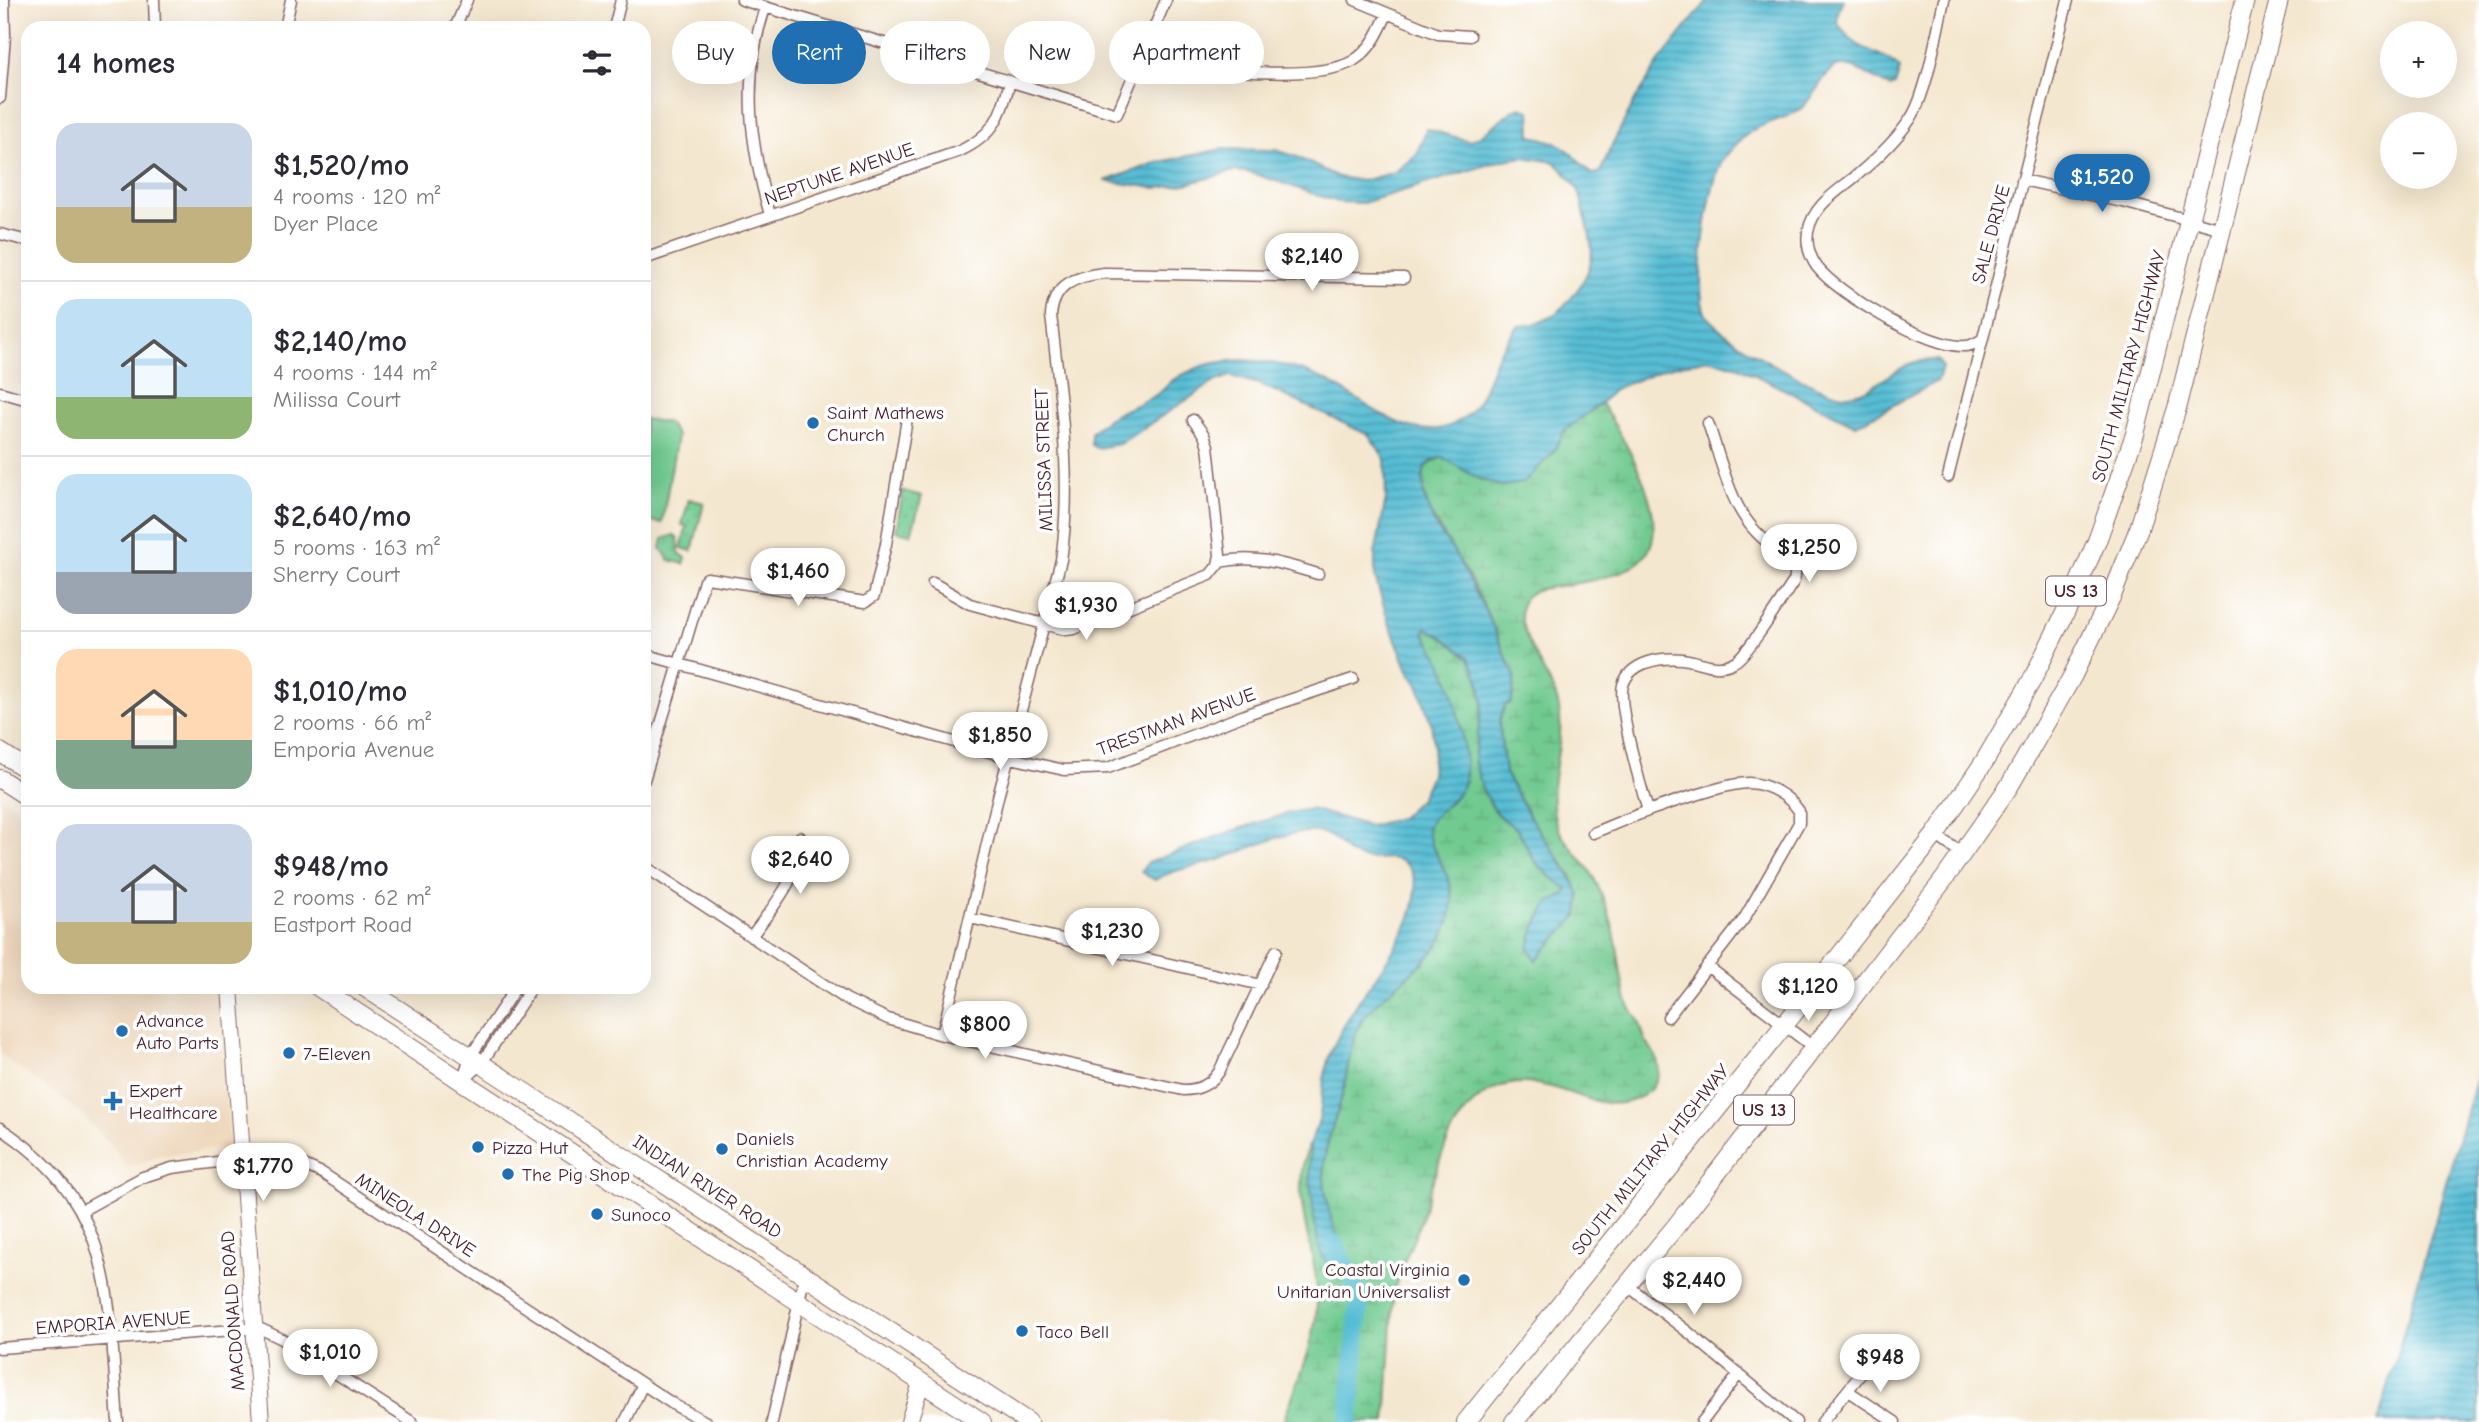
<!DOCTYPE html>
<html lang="en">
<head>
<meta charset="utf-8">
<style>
	:root { --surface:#fff; --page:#f7f7f7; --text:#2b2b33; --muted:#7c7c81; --line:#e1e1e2; --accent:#1f6fb2 }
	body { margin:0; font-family:"Comic Neue",sans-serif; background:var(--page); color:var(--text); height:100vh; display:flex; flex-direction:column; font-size:26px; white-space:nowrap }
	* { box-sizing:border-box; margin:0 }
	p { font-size:23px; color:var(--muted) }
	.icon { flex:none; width:38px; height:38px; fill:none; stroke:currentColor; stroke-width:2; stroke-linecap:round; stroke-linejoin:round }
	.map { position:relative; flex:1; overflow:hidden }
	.drawer { position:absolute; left:21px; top:21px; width:630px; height:973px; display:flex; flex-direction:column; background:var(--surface); border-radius:21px; box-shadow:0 7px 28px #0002 }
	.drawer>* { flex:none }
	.banner { position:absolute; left:672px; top:21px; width:665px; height:63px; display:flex; gap:14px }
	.controls { position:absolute; left:2380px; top:21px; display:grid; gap:14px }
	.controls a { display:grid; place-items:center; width:77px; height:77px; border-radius:50%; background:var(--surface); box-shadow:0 7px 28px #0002; font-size:35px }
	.price { position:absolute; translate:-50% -60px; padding:0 16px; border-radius:24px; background:#fff; color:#222; font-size:23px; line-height:46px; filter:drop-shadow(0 2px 4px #0008) }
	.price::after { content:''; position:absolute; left:50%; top:42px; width:21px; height:16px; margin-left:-10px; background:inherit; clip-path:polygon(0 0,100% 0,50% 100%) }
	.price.on { background:var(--accent); color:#fff }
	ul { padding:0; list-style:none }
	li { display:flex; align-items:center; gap:21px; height:175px; padding:0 35px }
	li+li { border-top:2px solid var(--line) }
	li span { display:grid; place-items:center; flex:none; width:196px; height:140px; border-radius:21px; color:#555 }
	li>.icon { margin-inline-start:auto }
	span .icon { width:84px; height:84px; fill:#fffc; stroke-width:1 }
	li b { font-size:30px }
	h2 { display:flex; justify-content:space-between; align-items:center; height:84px; padding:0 35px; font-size:30px }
	.pill { padding:0 24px; border-radius:32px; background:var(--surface); box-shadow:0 7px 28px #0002; font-size:24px; line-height:63px }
	.pill.on { background:var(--accent); color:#fff }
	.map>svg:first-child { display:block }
	.built { fill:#eed7bb }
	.wetland { fill:url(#wetland-marsh); stroke:#5e745e; stroke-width:2 }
	.park { fill:url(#park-dots); stroke:#5e745e; stroke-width:2 }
	.pitch { fill:#71ca90; stroke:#5e745e; stroke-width:2 }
	.water { fill:url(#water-rules); stroke:#506e80; stroke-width:2 }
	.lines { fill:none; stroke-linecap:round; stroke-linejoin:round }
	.river { stroke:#56bdd4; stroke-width:19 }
	.street-casing { stroke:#866564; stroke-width:13 }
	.secondary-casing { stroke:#866564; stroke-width:18 }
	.primary-casing { stroke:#866564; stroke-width:20 }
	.street { stroke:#fff; stroke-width:10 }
	.secondary { stroke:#fff; stroke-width:16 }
	.primary { stroke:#fff; stroke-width:18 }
	.poi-dot { fill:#1f6fb2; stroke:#fff; stroke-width:2.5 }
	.labels { text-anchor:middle; stroke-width:7; stroke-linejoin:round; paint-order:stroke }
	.shield { fill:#fff; stroke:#80626b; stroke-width:2 }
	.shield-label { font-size:18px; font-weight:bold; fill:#4a1f2b }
	.street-label { font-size:19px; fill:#4a1f2b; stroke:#fff }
	.poi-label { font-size:19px; fill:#4a1f2b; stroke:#fff; text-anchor:start }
</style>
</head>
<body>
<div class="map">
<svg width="2479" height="1422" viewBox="0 0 2479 1422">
	<defs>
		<pattern id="wetland-marsh" width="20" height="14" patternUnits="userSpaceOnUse" patternTransform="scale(1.75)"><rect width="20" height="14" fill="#71ca90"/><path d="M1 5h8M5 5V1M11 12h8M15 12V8" fill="none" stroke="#63ad7c"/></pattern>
		<pattern id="park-dots" width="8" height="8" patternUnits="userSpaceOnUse" patternTransform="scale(1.75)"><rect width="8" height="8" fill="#71ca90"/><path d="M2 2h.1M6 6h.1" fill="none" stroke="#63ad7c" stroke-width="1.8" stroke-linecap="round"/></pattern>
		<pattern id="water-rules" width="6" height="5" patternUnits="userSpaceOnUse" patternTransform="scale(1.75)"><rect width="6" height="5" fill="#56bdd4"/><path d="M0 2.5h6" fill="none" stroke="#4999ac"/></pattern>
	</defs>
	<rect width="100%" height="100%" fill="#fff"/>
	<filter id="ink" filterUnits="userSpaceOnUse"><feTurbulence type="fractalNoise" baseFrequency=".0143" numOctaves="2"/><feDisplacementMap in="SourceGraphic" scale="14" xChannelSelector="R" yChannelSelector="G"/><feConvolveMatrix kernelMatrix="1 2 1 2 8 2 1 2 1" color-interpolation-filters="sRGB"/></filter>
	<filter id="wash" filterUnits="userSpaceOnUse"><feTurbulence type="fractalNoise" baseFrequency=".00686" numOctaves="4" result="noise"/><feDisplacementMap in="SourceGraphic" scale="28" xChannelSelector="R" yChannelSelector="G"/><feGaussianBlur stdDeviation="1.57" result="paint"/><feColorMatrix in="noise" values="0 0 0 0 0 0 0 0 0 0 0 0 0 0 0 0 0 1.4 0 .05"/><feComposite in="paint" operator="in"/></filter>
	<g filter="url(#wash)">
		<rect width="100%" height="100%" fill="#f4e7cf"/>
		<path class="built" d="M0,796l28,18v173h191l11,160 -72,9 -31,12 -18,-26 -29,-30 -80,-58z"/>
		<path class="wetland" d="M1601,403c22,34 85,133 32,163 -27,15 -63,18 -94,23 -6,3 -13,5 -16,12 -11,24 23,71 32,93 16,41 -10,84 0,126 7,24 27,35 38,56 11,22 20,46 24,70 3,18 4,39 11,57 2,7 8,12 11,18 2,6 4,14 7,20 5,8 11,14 12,23 2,11 -2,22 -11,28 -33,28 -73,-3 -110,-8 -13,-2 -29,-1 -41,4 -50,22 -60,89 -76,134 -8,24 -20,45 -26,69l-8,131h-103c14,-40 35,-82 34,-125 0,-54 -31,-98 -7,-155l2,43 9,68 25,7c-13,-32 -27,-70 -21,-105 4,-22 14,-44 19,-67 4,-20 8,-56 21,-72 16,-21 38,-39 60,-54l2,-135 7,-13 16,-12 -11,-145 -6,-7 -9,-18 2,-4 14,7 29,23 9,19 5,23 -9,59 9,33 14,22 21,16 17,32 16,15 18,12c-7,10 -19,13 -25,22 -8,10 -12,25 -15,37l6,11 43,-44 2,-20 -10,-21 -39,-55 -26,-46 -6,-51 6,-17 6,-2 2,-8c-7,-24 -13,-49 -22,-73 -9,-22 -22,-46 -35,-67 -17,-29 -39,-51 -31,-88l17,-10 37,22 73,-25 13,-24z"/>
		<path class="park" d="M903,491l19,5 -11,38 -15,-3z
			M689,499l15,4 -12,48 -11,-3 6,-22 -5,-1z
			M674,535l4,3 1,15 7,5 -2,6 -15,-4 -8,-12 2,-9z"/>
		<path class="pitch" d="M644,419l24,4 9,13 -15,87 -18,-3z"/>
		<path class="water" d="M1708,0h136l-5,9 -2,13c6,9 13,18 23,24 15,8 28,10 40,23l-5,16 -5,2c-15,-7 -41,-29 -58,-18 -6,5 -12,15 -16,21 -5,6 -11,16 -17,20 -15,10 -35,12 -49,22 -8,6 -20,18 -26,26 -16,22 -30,131 -19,155 12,24 115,81 140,82 24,0 45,-23 67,-32 8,-3 17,-3 26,-3l4,7 -4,14 -82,44 -117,-58 -31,-8 -42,9 -52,21 -13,14 -36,27 -13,24 -28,29 -22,3 -23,-7 -37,-22 -8,3 -9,7 -2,10 1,19 11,29 21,30 35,67 24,55 -4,26 -6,2 -6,17 6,51 26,46 38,55 11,21 -2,20 -42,45 -7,-12 4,-15 16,-31 14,-5 5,-8 -17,-12 -16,-15 -17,-32 -21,-16 -14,-23 -9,-32 9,-59 -5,-23 -9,-19 -29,-23 -14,-7 -2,4c7,13 16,24 21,38 9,23 28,96 17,117 -9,18 -25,21 -35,40 2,26 28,48 25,76 -4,51 -41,67 -74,99 -4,5 -11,10 -15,15 -12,18 -15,51 -19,72 -5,23 -16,45 -19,67 -5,35 8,72 21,104l-2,6 -13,3c-4,-6 -9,-12 -11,-18 -6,-26 -12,-80 -10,-106 1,-10 9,-19 10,-30 3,-20 3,-44 11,-63 6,-14 14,-29 22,-42 21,-34 81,-101 57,-141 -14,-23 -46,2 -67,-21 -4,-6 -14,-14 -21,-15 -31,-7 -77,19 -107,28 -22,7 -39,7 -60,19l-14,-8 6,-9 82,-31 59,-19 22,-4 60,17 30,-8 20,-19 11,-24 3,-29 -3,-23 -13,-38 -10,-15 -20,-50 -13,-43v-23l11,-55 -1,-40 -16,-24 -107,-50 -32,-9 -14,5 -97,63 -22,4 -6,-3v-12c20,-22 45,-25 68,-40 6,-4 10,-11 16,-14 11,-7 28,-14 40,-16 37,-8 81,2 114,19 41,22 93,74 139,32 16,-15 20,-38 29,-57 6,-11 14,-21 21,-31 24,-1 39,-10 54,-29 25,-31 23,-48 12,-85 -2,-9 -3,-19 -8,-26 -6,-9 -14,-16 -21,-24l-32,-5 -20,3 -140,43 -25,-1 -86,-29 -18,-2 -48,13 -29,4 -52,-7 54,-19 63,-13 54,1 21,7 41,20 24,4 33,-9 21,-17 11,-26 42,12 11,-5 35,-27 6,-2 9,4 1,25c31,5 40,15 60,38l9,-1 12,-28 22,-43 27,-43z
			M2479,1067v355h-101z"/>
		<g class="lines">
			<path class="river" d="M1335,1244l5,14 14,23 5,21 -10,120"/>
		</g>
	</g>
	<g filter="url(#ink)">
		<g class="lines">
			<g class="street-casing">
				<path id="street" d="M154,0l1,28
					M742,0l375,114 49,-114
					M1355,0l83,34 32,2
					M1944,0c-7,31 -17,93 -33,118 -14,22 -36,42 -55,58 -19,16 -43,29 -48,56 -2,12 2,25 9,35 22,28 113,82 149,79 5,0 10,-3 15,-6
					M765,8c-24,71 -15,137 5,207
					M285,28l6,-28
					M455,28l12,-28
					M614,28l7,-28
					M1144,50c14,6 27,11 42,14 37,8 135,16 167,-3 18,-11 26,-29 34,-47
					M0,98l5,-62 -1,-36
					M2022,180l101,22 99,27
					M0,234l28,7
					M644,259l316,-108c35,-17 40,-34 50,-69
					M0,392l28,8
					M1948,477l120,-477
					M1219,562c36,-8 65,2 99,12
					M933,583l37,21 96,26 8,-1 136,-54 8,-10 2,-10 -12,-109 -4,-11 -11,-15
					M644,654l363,103 57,13 44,-2 142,-55 103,-34
					M644,780l60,-199 3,-3 158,24 9,-6 12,-52 21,-125
					M1648,811c-7,-24 -31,-106 -25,-126 7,-23 37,-28 59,-26 18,2 34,13 52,3 13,-6 49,-65 60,-81 4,-15 -2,-23 -15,-31 -47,-27 -54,-79 -71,-127
					M1593,833c37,-16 74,-30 113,-41 14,-4 28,-9 43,-9 19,1 39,12 50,28v12l-55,96 -76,98
					M1935,835l28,19
					M644,866l202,133 42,20 54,16 241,55c16,0 27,-5 36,-18l57,-121
					M970,918l291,67
					M751,937c22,-31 50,-60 49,-100
					M1707,966l106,81
					M942,1035l56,-238 63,-237c12,-81 -1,-164 -10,-245 3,-31 25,-39 53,-42l300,5
					M462,1081l8,-24 46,-70
					M462,1082l19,-18 51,-77
					M0,1128c117,76 108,171 118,294
					M81,1211l62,-34 29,-9 91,-12 27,3 32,14 354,233 30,16
					M1628,1286l60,46 108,90
					M0,1348l259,-20 23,11 130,83
					M1848,1391l47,31
					M625,1422l18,-38
					M772,1422l33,-148
					M1702,1422l37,-48
					M1822,1422l51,-63"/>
			</g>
			<g class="secondary-casing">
				<path id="secondary" d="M230,987l31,435
					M909,1422l12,-39"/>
			</g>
			<g class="primary-casing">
				<path id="primary" d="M0,752l28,18
					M0,779l28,18
					M318,987l664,435
					M364,987l664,435
					M1466,1422l360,-449 109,-138 49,-73 48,-82 38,-77 27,-62 38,-107 110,-434
					M1514,1422l162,-196 269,-348 65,-93 62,-108 41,-84 26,-65 39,-123 101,-405"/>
			</g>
			<use href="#street" class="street"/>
			<use href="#secondary" class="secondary"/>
			<use href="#primary" class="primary"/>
		</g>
	</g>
	<g class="poi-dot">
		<circle cx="813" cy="423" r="7"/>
		<circle cx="122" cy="1031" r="7"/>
		<circle cx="289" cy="1053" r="7"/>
		<path d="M109.5 1090.5h7v7h7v7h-7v7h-7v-7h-7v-7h7z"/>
		<circle cx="478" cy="1147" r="7"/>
		<circle cx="722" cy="1149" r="7"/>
		<circle cx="508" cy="1174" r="7"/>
		<circle cx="597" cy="1214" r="7"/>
		<circle cx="1464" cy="1280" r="7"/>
		<circle cx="1022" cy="1331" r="7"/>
	</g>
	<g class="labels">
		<g class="shield">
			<rect x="2046" y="576.5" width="60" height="29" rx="5"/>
			<rect x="1734" y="1095.5" width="60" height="29" rx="5"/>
		</g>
		<g class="shield-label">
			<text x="2076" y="597">US 13</text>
			<text x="1764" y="1116">US 13</text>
		</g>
		<g class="street-label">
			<text transform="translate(839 173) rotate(-19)" y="7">NEPTUNE AVENUE</text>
			<text transform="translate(1990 234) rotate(-75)" y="7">SALE DRIVE</text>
			<text transform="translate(2128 366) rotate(-75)" y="7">SOUTH MILITARY HIGHWAY</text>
			<text transform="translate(1043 460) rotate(-92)" y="7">MILISSA STREET</text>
			<text transform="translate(1176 721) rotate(-20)" y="7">TRESTMAN AVENUE</text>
			<text transform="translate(1650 1159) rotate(-51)" y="7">SOUTH MILITARY HIGHWAY</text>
			<text transform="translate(708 1186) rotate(33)" y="7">INDIAN RIVER ROAD</text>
			<text transform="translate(416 1214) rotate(33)" y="7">MINEOLA DRIVE</text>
			<text transform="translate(232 1311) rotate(-94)" y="7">MACDONALD ROAD</text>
			<text transform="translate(113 1322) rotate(-4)" y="7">EMPORIA AVENUE</text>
		</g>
		<g class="poi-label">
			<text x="827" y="419">Saint Mathews<tspan x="827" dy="22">Church</tspan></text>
			<text x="136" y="1027">Advance<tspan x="136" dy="22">Auto Parts</tspan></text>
			<text x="303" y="1060">7-Eleven</text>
			<text x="129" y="1097">Expert<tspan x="129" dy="22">Healthcare</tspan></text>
			<text x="736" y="1145">Daniels<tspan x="736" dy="22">Christian Academy</tspan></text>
			<text x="492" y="1154">Pizza Hut</text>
			<text x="522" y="1181">The Pig Shop</text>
			<text x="611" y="1221">Sunoco</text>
			<text x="1450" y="1276" text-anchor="end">Coastal Virginia<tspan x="1450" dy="22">Unitarian Universalist</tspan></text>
			<text x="1036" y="1338">Taco Bell</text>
		</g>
	</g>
</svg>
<div class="controls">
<a>+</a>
<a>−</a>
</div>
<b class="price on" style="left:2102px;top:214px">$1,520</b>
<b class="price" style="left:1312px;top:293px">$2,140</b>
<b class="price" style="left:1809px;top:584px">$1,250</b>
<b class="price" style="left:798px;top:608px">$1,460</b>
<b class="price" style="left:1086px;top:642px">$1,930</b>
<b class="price" style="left:1000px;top:772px">$1,850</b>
<b class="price" style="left:800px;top:896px">$2,640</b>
<b class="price" style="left:1112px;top:968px">$1,230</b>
<b class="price" style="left:1808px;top:1023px">$1,120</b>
<b class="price" style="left:985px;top:1061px">$800</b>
<b class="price" style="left:263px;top:1203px">$1,770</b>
<b class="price" style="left:1694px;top:1317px">$2,440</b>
<b class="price" style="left:330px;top:1389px">$1,010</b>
<b class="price" style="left:1880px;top:1394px">$948</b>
<div class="banner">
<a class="pill">Buy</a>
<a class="pill on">Rent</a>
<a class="pill">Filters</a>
<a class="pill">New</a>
<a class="pill">Apartment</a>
</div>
<section class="drawer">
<h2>14 homes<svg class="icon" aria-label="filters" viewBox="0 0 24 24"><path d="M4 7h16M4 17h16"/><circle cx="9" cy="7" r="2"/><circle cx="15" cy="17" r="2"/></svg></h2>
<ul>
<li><span style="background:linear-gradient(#c9d6e8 60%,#c2b280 0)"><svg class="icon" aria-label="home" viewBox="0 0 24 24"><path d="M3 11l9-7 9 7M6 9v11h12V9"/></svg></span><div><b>$1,520/mo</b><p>4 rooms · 120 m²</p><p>Dyer Place</p></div></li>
<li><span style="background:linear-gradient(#bfe0f5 70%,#8fb573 0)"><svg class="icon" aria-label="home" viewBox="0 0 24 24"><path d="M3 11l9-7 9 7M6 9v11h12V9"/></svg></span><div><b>$2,140/mo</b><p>4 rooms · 144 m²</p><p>Milissa Court</p></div></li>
<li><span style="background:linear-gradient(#bfe0f5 70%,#9aa5b1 0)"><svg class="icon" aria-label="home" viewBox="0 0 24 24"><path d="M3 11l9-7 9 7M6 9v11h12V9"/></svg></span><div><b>$2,640/mo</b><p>5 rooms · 163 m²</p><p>Sherry Court</p></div></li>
<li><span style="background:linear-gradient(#ffd9b3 65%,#7fa58c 0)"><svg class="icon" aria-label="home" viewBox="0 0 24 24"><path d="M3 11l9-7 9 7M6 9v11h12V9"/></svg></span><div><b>$1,010/mo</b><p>2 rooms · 66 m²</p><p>Emporia Avenue</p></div></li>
<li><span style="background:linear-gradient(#c9d6e8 70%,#c2b280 0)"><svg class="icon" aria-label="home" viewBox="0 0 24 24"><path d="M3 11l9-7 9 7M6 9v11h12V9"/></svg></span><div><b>$948/mo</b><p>2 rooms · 62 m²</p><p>Eastport Road</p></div></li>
</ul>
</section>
</div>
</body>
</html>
